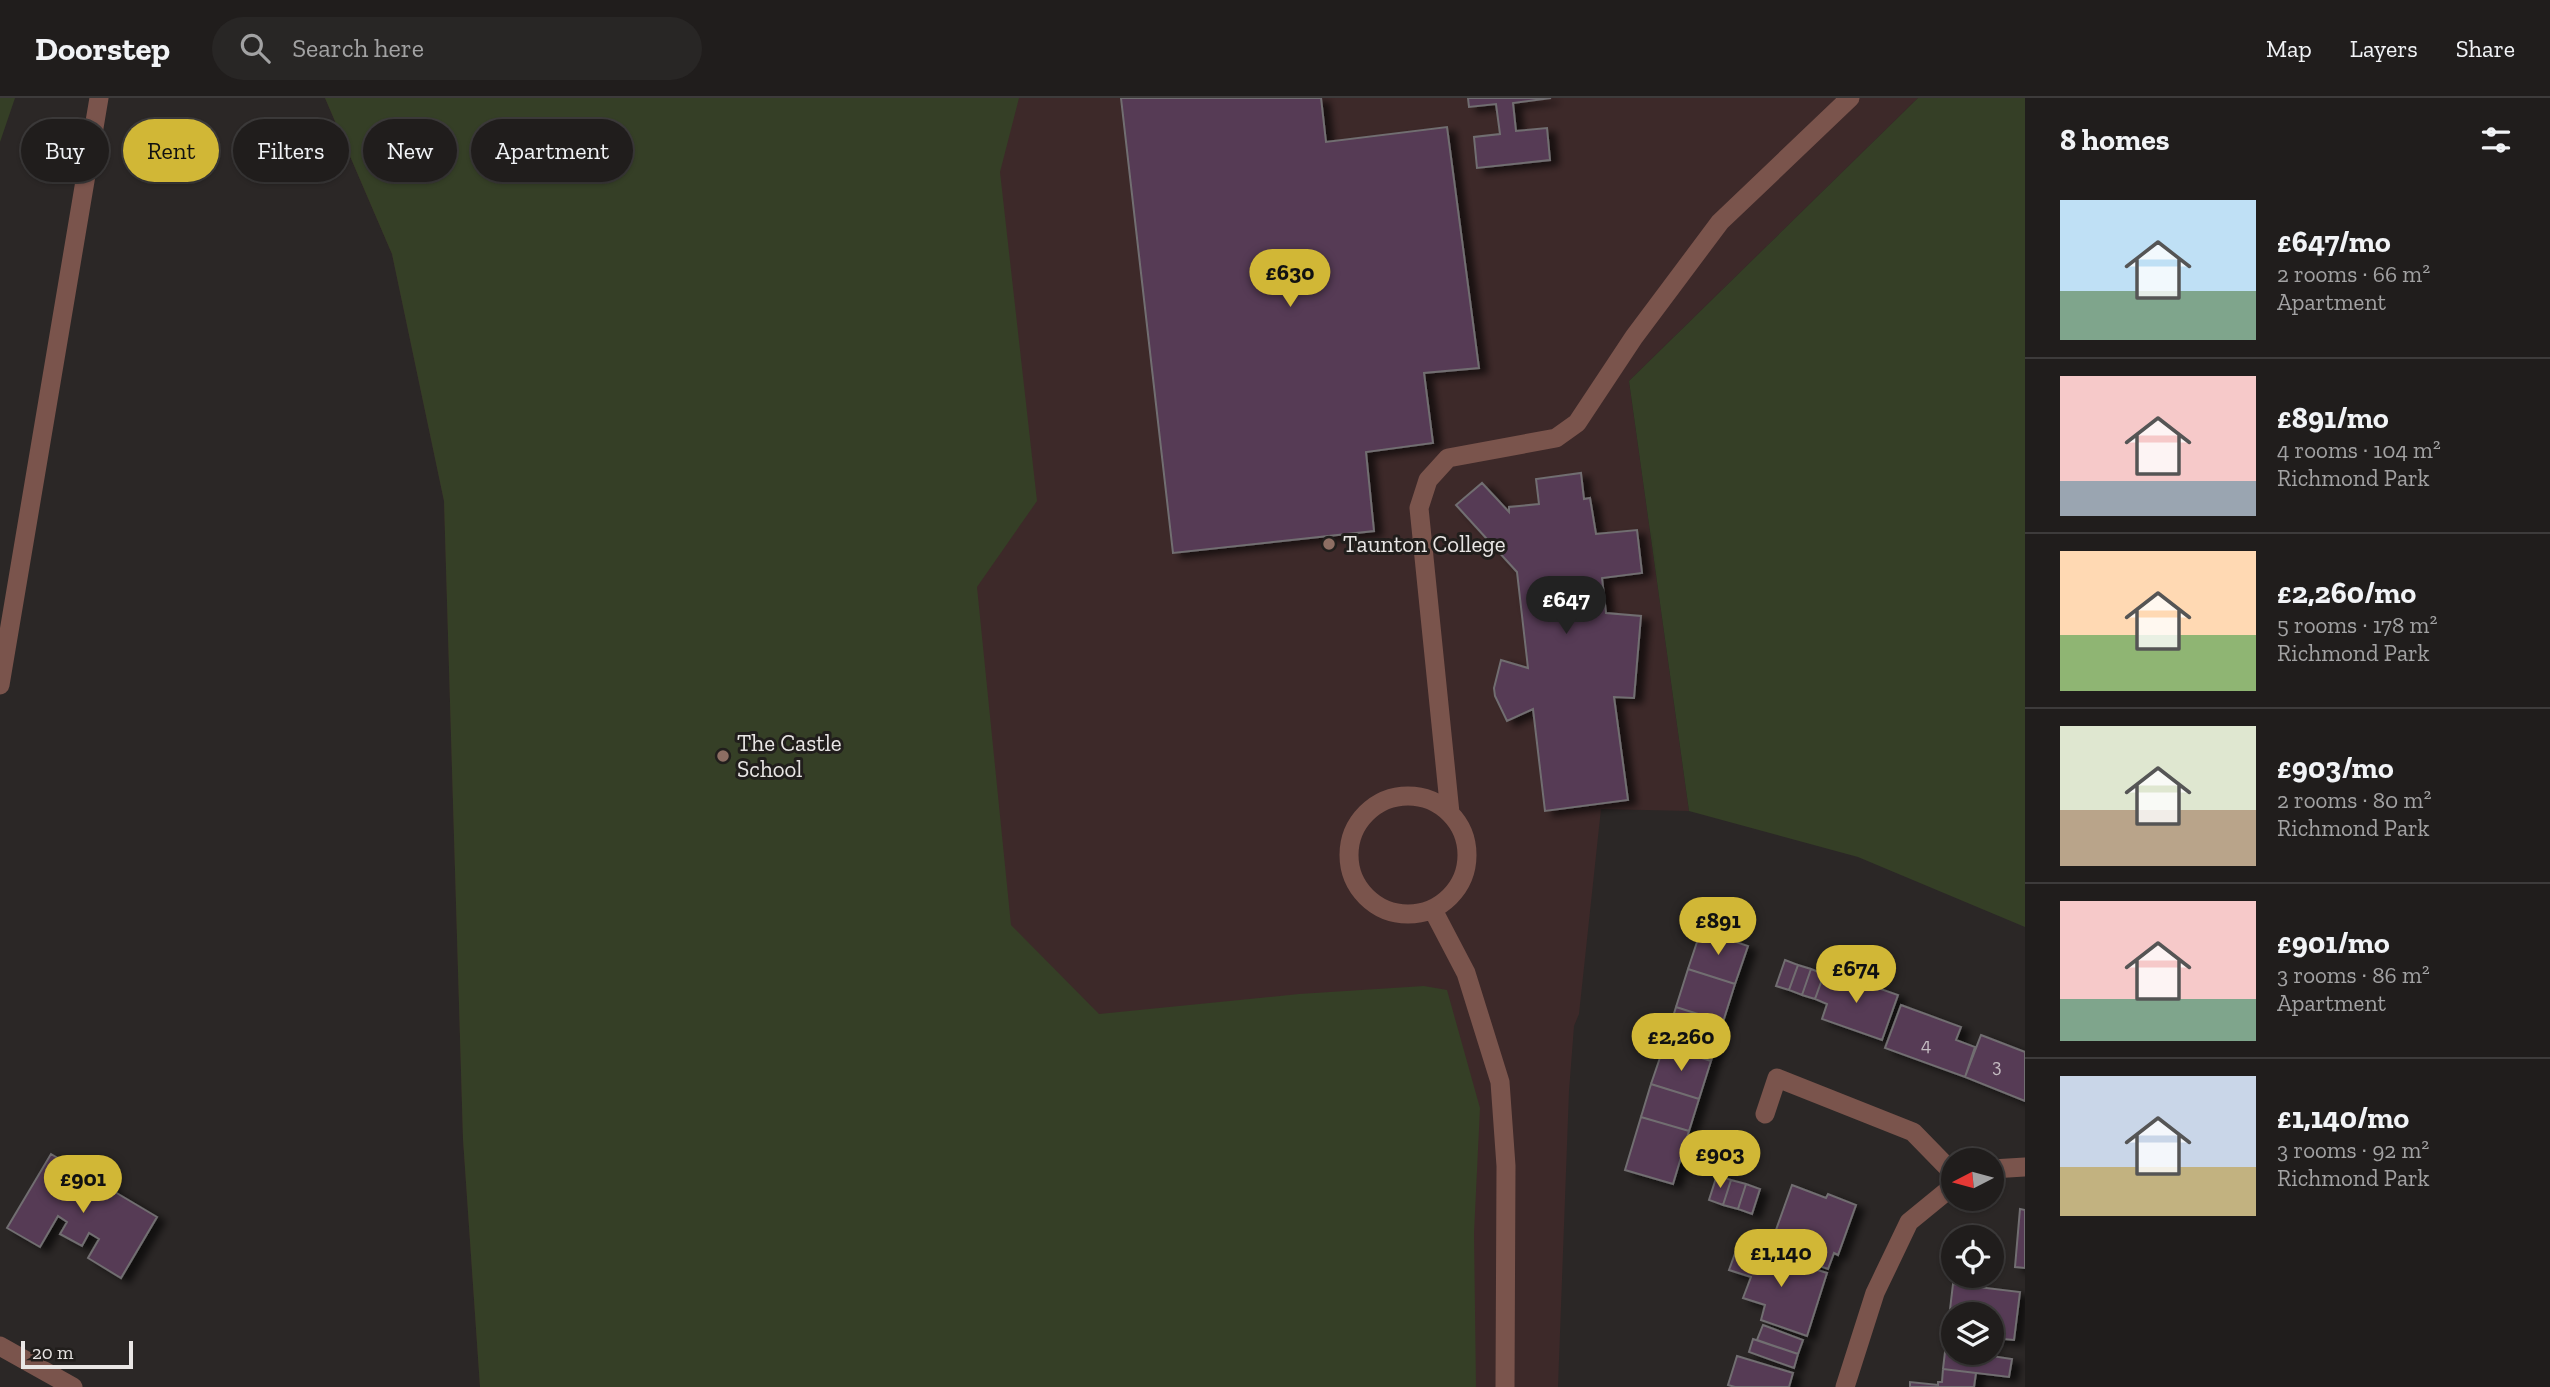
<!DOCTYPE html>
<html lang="en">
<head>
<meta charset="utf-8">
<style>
	:root { --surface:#201d1c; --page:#282625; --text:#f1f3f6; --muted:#a2a2a3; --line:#3d3b3b; --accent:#d1b736 }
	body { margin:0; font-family:"Zilla Slab",serif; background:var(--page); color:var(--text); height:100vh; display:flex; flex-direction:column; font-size:26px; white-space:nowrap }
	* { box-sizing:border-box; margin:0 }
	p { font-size:23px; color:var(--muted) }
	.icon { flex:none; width:38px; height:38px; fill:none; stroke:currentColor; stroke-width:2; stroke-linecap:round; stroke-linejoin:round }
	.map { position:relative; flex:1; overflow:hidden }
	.panel { display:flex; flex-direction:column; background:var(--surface); width:525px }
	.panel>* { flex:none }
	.guide { position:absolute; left:21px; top:21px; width:665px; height:63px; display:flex; gap:14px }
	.needle { width:46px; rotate:264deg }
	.controls { position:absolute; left:1941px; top:1050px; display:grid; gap:14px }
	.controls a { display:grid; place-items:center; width:63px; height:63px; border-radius:50%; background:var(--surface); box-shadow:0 2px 5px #0004,0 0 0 2px var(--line); font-size:35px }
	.scale { position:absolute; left:21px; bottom:18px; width:112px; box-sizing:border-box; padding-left:7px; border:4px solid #e9e6e5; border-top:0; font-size:19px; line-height:24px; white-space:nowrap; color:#e9e6e5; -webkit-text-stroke:5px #211e1c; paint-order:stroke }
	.price { position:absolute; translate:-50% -60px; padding:0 16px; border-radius:24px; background:var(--accent); color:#111; font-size:23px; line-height:46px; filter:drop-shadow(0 2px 4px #0008) }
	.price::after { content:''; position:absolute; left:50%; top:42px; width:21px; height:16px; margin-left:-10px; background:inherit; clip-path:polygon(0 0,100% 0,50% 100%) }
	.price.selected { background:#222; color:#fff }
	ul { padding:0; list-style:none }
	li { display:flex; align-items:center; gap:21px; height:175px; padding:0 35px }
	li+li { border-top:2px solid var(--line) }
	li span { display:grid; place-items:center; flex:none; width:196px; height:140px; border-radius:0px; color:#555 }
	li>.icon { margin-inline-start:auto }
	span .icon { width:84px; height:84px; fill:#fffc; stroke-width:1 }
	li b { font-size:30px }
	h2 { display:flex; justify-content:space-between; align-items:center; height:84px; padding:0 35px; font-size:30px }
	.chip { padding:0 24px; border-radius:32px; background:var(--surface); box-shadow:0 2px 5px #0004,0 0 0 2px var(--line); font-size:24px; line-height:63px }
	.chip.selected { background:var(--accent); color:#111 }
	header { display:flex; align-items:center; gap:42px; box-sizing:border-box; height:98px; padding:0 35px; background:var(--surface); border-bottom:2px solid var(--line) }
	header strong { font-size:33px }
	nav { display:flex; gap:38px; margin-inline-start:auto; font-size:24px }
	.search { width:490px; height:63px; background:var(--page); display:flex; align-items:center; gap:18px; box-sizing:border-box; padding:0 24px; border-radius:38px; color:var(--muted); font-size:26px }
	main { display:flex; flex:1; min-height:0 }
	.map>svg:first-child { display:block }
	.education { fill:#3d2929 }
	.green { fill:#353f26 }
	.building { fill:#563a54; stroke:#716e71; stroke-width:2; filter:url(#shadow) }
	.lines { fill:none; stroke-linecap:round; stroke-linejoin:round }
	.service { stroke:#7a544c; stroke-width:19 }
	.minor { stroke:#7a544c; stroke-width:19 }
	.education-dot { fill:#8d6e63; stroke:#211e1c; stroke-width:2.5 }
	.labels { text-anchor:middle; stroke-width:6; stroke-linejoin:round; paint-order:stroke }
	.number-label { font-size:19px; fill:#c4bbc1 }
	.poi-label { font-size:23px; fill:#e9e6e5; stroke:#211e1c; text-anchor:start }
</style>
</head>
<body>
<header>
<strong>Doorstep</strong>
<div class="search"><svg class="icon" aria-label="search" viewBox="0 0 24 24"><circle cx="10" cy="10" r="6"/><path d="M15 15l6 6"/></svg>Search here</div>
<nav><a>Map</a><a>Layers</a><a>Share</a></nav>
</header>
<main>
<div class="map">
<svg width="2025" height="1289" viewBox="0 0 2025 1289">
	<defs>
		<filter id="shadow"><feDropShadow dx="8" dy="4.5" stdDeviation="3.5" flood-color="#0009"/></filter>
	</defs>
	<rect width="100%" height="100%" fill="#2b2726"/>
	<path class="education" d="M325,0h1593l-289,283 60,430 -88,-2 -22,205 -5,12 -5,65 -11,296h-1078l-17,-248 -19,-638 -52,-247z"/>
	<path class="green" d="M0,0h15l-15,44z
		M325,0h694l-19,74 37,329 -60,86 34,338 88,89 200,-20 125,-8 23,4 33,118 -6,125 2,154h-996l-17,-248 -19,-638 -52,-247z
		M1918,0h107v829l-167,-70 -169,-46 -60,-430z"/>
	<path class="building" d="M1121,0h200l5,44 121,-15 32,241 -55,5 9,70 -67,9 8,79 -201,22z
		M1468,0h83l-38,5 3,28 31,-3 3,32 -73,8 -3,-31 26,-3 -4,-30 -27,3z
		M1581,375l3,26 6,-1 6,36 41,-4 5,43 -40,5 4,35 35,3 -7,82 -20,-1 14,103 -83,11 -12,-102 -26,12 -12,-25 -1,-8 7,-28 27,8 -11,-96 -61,-67 26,-22 27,29v-5l30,-3 -3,-25z
		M1701,832l47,16 -13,38 -47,-15z
		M1785,862l13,5 -9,25 -13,-4z
		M1798,867l13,4 -9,26 -13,-5z
		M1688,871l47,15 -12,38 -47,-15z
		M1811,871l13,5 -9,25 -13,-4z
		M1824,876l13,5 1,-5 60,21 -16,45 -60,-21 5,-15 -12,-5z
		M1901,907l60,22 -5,13 19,7 -10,30 -80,-29z
		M1676,909l47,15 -12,39 -47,-15z
		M1981,937l44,17v49l-60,-24z
		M1664,948l47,15 -12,38 -48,-15z
		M1651,986l48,15 -10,32 -48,-14z
		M1641,1019l48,14 -16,53 -48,-14z
		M51,1056l106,63 -36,61 -33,-20 11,-19 -10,-6 -7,13 -22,-12 7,-12 -9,-6 -18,31 -33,-19z
		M1717,1077l14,5 -8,25 -14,-5z
		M1731,1082l15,4 -8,25 -15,-4z
		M1746,1086l14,5 -8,25 -14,-5z
		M1792,1087l34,13 2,-4 28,11 -18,50 -4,-2 -6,16 -31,-11 7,-18 -28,-10z
		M2020,1111l5,1v58l-10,-1z
		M1737,1150l22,7 1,-3 67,21 -20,63 -46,-16 4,-15 -22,-7 8,-21 -22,-7z
		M1953,1186l67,8 -6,48 -21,-2 -1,13v-37h-39v39h38v3l21,3 -3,18 -66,-8z
		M1763,1227l40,15 -5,14 -41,-14z
		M1753,1241l45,15 -4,14 -45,-16z
		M1737,1258l56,17 -4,14h-54l-7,-2z
		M1943,1271l33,4 -2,14h-64v-5l28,3v-3h4z"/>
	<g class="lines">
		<path class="service" d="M0,587l99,-587
			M1349 757a59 59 0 1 1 118 0a59 59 0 1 1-118 0Z
			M1450,715l-31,-305 9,-28 20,-22 108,-20 21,-15 57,-86 86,-115 130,-124
			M1433,812l33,63 34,109 6,84 -1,221
			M0,1248l73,41"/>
		<path class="minor" d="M1765,1016l12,-36 136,54 40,41
			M1992,1071l33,-2
			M1845,1289l30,-94 34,-71 44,-36"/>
	</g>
	<g class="education-dot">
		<circle cx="1329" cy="446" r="7"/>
		<circle cx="723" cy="658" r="7"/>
	</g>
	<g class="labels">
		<g class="number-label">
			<text x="1926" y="953">4</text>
			<text x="1997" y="974">3</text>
		</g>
		<g class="poi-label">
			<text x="1343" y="454">Taunton College</text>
			<text x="737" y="653">The Castle<tspan x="737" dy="26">School</tspan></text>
		</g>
	</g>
</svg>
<div class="controls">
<a><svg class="needle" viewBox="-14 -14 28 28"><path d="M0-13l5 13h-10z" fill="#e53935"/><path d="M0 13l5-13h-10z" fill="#a2a2a3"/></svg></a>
<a><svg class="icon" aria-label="locate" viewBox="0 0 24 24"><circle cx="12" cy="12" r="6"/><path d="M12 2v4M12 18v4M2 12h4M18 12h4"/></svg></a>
<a><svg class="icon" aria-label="layers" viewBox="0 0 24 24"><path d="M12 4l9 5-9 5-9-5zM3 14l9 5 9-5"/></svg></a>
</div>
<div class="scale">20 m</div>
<b class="price" style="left:1290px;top:211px">£630</b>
<b class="price selected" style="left:1566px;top:538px">£647</b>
<b class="price" style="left:1718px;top:859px">£891</b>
<b class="price" style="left:1856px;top:907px">£674</b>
<b class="price" style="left:1681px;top:975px">£2,260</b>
<b class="price" style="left:1720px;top:1092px">£903</b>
<b class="price" style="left:83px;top:1117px">£901</b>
<b class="price" style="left:1781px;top:1191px">£1,140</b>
<div class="guide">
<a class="chip">Buy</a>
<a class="chip selected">Rent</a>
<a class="chip">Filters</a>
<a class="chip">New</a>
<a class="chip">Apartment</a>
</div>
</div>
<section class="panel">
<h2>8 homes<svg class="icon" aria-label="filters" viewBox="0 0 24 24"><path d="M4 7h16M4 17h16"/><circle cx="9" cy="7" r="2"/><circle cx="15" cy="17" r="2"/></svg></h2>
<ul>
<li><span style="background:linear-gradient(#bfe0f5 65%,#7fa58c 0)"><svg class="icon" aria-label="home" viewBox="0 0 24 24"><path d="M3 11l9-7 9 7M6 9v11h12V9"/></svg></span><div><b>£647/mo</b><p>2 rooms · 66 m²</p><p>Apartment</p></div></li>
<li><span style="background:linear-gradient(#f6c9c9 75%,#9aa5b1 0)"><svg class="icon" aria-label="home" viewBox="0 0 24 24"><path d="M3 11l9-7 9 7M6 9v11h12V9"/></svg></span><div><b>£891/mo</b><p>4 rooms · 104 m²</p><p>Richmond Park</p></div></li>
<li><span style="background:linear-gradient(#ffd9b3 60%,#8fb573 0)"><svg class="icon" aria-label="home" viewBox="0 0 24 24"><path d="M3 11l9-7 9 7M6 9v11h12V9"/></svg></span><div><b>£2,260/mo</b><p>5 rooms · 178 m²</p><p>Richmond Park</p></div></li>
<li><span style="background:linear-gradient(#dfe7d0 60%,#b9a48a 0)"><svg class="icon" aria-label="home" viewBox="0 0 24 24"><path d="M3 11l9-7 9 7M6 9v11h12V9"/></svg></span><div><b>£903/mo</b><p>2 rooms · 80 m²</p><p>Richmond Park</p></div></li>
<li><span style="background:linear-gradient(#f6c9c9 70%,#7fa58c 0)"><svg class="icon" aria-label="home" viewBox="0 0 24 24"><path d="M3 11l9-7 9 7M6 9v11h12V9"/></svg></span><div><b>£901/mo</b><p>3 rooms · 86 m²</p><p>Apartment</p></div></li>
<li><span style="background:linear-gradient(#c9d6e8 65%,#c2b280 0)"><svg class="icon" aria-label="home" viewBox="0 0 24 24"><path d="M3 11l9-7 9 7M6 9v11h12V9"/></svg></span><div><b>£1,140/mo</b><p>3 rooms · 92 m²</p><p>Richmond Park</p></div></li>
</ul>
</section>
</main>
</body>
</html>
